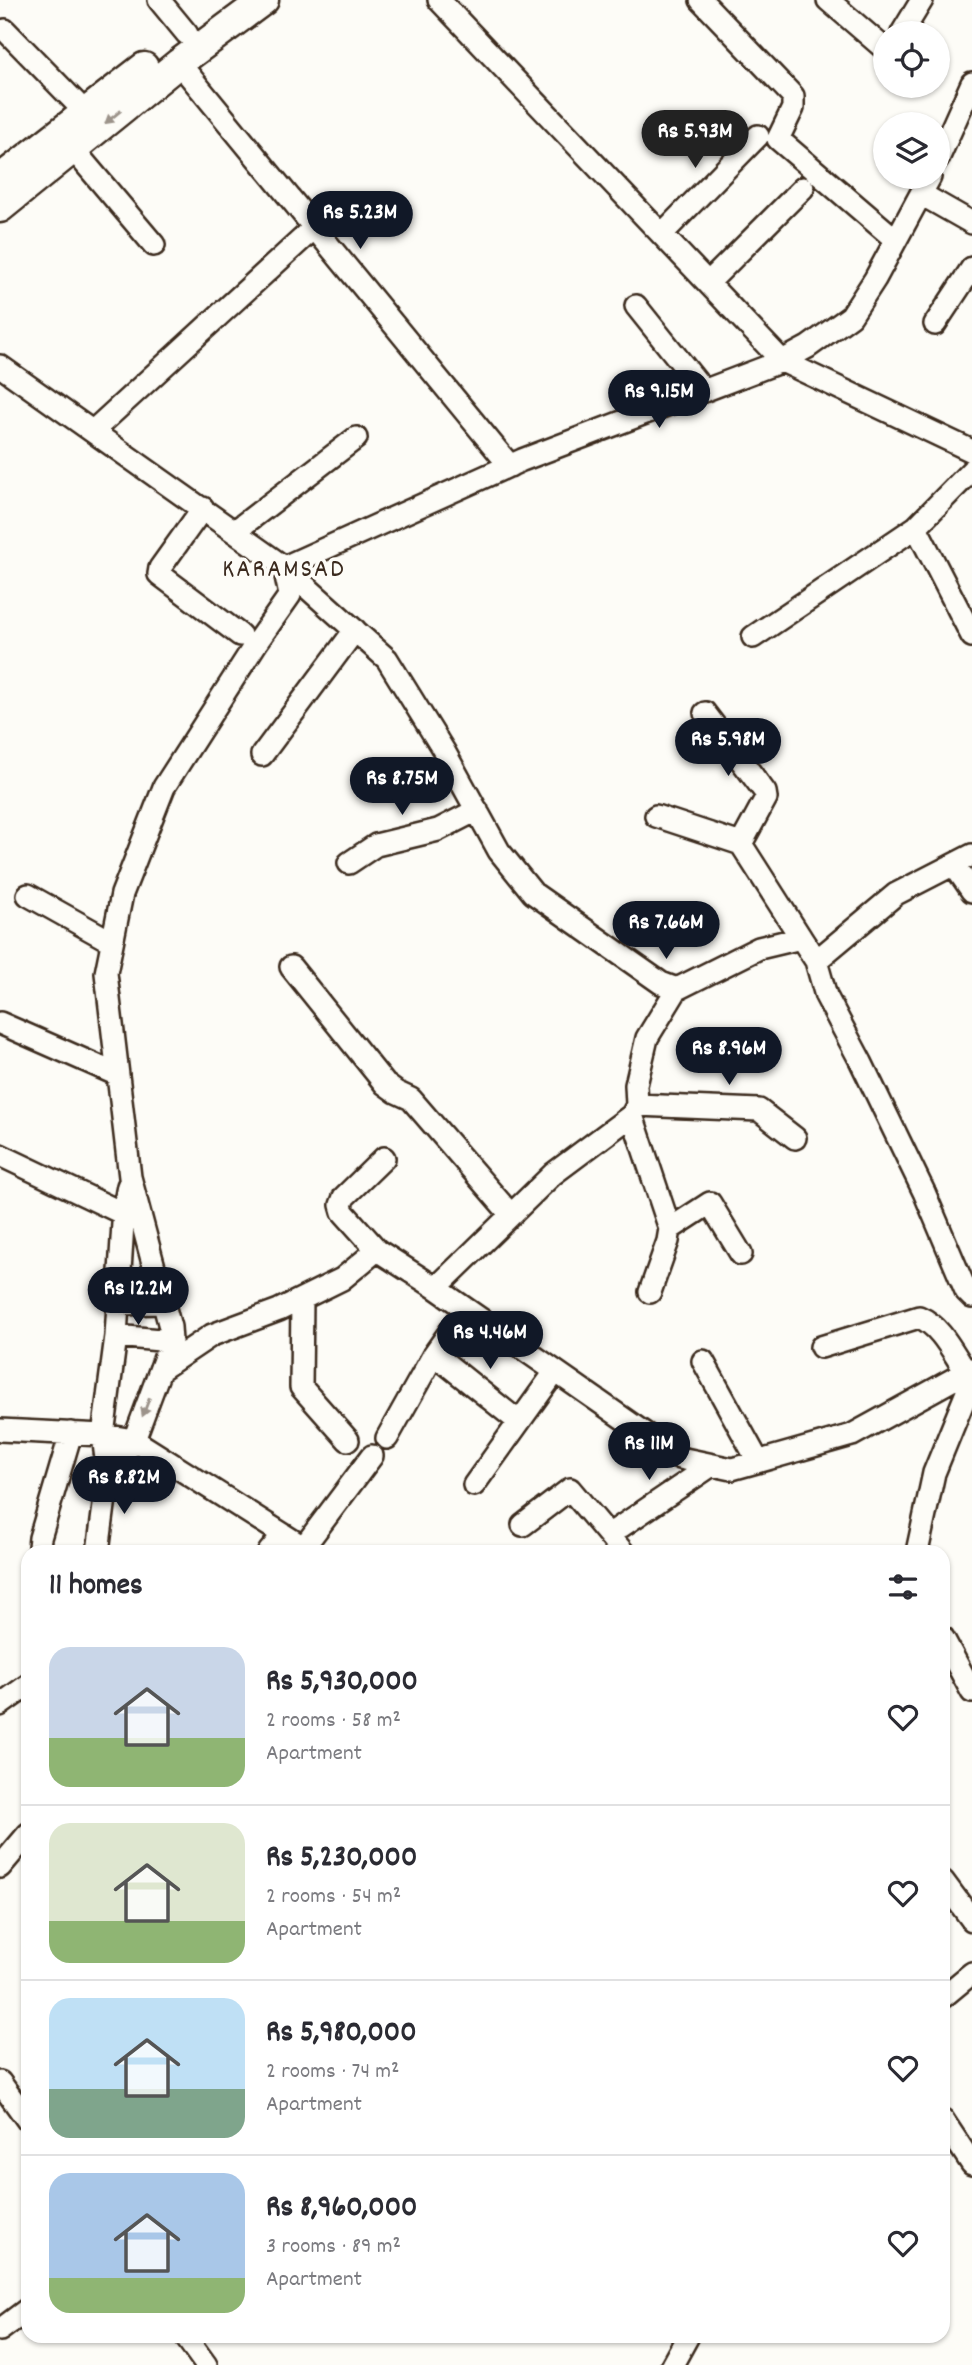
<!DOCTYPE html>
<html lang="en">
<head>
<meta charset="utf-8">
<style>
	:root { --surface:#fff; --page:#f2f2f3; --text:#2b2b33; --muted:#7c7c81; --line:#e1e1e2; --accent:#111827 }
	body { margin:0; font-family:Dekko,sans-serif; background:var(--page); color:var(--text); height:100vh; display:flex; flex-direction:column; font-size:26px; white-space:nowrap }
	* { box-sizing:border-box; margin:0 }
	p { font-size:23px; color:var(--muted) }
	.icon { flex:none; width:38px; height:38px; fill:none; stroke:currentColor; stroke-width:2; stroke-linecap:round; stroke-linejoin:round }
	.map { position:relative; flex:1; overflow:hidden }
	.sheet { position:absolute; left:21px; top:1545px; width:929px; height:798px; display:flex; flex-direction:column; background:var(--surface); border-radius:21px; box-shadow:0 2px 5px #0004 }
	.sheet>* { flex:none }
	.buttons { position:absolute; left:873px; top:21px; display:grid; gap:14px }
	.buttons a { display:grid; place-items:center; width:77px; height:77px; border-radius:50%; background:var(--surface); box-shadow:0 2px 5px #0004; font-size:35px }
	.price { position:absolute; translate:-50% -60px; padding:0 16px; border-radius:24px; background:var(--accent); color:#fff; font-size:23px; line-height:46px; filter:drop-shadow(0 2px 4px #0008) }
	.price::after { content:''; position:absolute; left:50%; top:42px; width:21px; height:16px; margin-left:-10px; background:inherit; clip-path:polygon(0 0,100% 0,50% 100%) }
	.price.active { background:#222; color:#fff }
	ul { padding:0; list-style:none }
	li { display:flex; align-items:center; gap:21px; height:175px; padding:0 28px }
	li+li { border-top:2px solid var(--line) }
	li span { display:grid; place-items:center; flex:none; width:196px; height:140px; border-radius:21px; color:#555 }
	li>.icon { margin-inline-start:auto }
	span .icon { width:84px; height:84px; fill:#fffc; stroke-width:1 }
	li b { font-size:30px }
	h2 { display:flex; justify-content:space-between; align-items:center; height:84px; padding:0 28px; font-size:30px }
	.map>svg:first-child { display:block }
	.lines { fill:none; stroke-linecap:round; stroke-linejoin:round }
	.minor-casing { stroke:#3b2a1e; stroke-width:26 }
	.major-casing { stroke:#3b2a1e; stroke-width:33 }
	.minor { stroke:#fdfcf7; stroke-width:21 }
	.major { stroke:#fdfcf7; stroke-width:28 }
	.oneway { fill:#9c938a }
	.labels { text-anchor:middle; stroke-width:7; stroke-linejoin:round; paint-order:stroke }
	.quarter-label { font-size:26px; letter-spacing:2px; fill:#3b2a1e; stroke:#fdfcf7 }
</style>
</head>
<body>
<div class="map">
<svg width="972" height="2365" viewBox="0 0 972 2365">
	<rect width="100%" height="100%" fill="#fdfcf7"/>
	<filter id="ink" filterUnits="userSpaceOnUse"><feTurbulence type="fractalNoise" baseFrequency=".0143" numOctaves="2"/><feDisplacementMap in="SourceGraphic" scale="14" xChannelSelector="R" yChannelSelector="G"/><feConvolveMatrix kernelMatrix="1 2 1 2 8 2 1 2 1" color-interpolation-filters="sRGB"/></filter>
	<g filter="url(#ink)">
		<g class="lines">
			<g class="minor-casing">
				<path id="minor" d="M159,0l28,34
					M439,0l343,361 190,90
					M701,0l92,96v12l-15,31 118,101
					M828,0l58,50
					M5,30l81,83
					M902,33l20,-33
					M179,63l331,403
					M73,149l81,96
					M938,159l34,-76
					M930,177l-55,102 -24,37 -43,31 -26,14 -260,99 -238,107 103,92 57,92 55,100 34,42 128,90 16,6 82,-41 42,-10 15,23 10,35 35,66 63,130 42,99 6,6
					M921,194l51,29
					M662,234l96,-98
					M708,283l95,-95
					M636,306l68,85
					M935,324l37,-56
					M0,366l284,201 6,28 -33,47 -93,145 -42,107 -16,79 24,204 40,150 1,14 -37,99 -26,35
					M93,431l221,-203
					M203,508l-43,60 -1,6 81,61
					M916,527l56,109
					M235,531l121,-93
					M753,637l163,-110 56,-57
					M705,713l60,79 1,6 -25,46
					M262,755l93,-125
					M656,816l85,28 60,94
					M349,863l27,-18 62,-15 39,-20
					M954,865l18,26
					M28,895l84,47
					M816,961l80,-67 76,-39
					M291,967l94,117 11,8 15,7 100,116
					M0,1023l118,52
					M637,1105l122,5 36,28
					M632,1115l38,114 -2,12 -18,51
					M0,1155l124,59
					M670,1229l40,-26 31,51
					M377,1250l-34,-38 -2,-7 3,-8 40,-39
					M436,1288l117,-114 79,-59 5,-10 -1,-20 11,-47 30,-49
					M302,1299l-1,88 47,53
					M118,1304l46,-1
					M116,1336l55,5
					M821,1347l98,-30c22,9 34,36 47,55
					M434,1354l85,68
					M703,1361l55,100
					M160,1370l52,-35 67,-25 63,-31 35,-29 59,38 244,170 52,11 120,-34 120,-66
					M0,1430l103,5 31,5 177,112
					M387,1438l47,-84 32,-45
					M474,1485l81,-113
					M523,1525l47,-36 53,63
					M610,1534l102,-69
					M303,1548l69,-92
					M42,1552l-3,-5 1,-9 31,-105
					M98,1552l10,-77 -5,-40 13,-99 8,-129 4,-21
					M269,1552l14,-17
					M917,1552l17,-79 38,-93
					M943,1638l29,54
					M0,1705l28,-20
					M0,1867l28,-33
					M943,1881l29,39
					M943,1997l29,-24
					M0,2082l28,39
					M943,2120l29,44
					M0,2330l28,-21
					M185,2336l21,29
					M672,2365l16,-29"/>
			</g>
			<g class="major-casing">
				<path id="major" d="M0,179l144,-112
					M0,208l179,-145 85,-63"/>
			</g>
			<use href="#minor" class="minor"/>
			<use href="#major" class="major"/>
		</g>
		<defs><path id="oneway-solid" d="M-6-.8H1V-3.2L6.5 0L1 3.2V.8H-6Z" transform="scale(1.75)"/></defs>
		<g class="oneway">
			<use href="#oneway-solid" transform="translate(113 117) rotate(141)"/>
			<use href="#oneway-solid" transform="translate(146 1407) rotate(111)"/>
		</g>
	</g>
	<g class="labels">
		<g class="quarter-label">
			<text x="284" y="576">KARAMSAD</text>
		</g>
	</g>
</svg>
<div class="buttons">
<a><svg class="icon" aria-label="locate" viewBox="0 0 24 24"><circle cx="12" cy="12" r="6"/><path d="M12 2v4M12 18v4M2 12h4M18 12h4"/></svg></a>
<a><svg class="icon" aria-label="layers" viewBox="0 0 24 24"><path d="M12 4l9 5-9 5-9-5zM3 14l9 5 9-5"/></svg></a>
</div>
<b class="price active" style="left:695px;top:170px">Rs 5.93M</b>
<b class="price" style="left:360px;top:251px">Rs 5.23M</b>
<b class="price" style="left:659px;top:430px">Rs 9.15M</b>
<b class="price" style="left:728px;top:778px">Rs 5.98M</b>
<b class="price" style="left:402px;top:817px">Rs 8.75M</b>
<b class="price" style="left:666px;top:961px">Rs 7.66M</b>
<b class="price" style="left:729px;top:1087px">Rs 8.96M</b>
<b class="price" style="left:138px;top:1327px">Rs 12.2M</b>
<b class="price" style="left:490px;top:1371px">Rs 4.46M</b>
<b class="price" style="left:649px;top:1482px">Rs 11M</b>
<b class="price" style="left:124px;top:1516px">Rs 8.82M</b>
<section class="sheet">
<h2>11 homes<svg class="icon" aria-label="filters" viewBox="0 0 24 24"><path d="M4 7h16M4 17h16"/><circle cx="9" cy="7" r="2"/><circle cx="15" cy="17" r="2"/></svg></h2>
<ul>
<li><span style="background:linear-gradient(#c9d6e8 65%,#8fb573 0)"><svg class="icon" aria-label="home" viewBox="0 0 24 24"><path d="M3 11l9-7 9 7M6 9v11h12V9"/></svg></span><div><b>Rs 5,930,000</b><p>2 rooms · 58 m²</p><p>Apartment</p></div><svg class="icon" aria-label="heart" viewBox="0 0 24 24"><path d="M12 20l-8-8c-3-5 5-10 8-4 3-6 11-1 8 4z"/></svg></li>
<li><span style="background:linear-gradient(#dfe7d0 70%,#8fb573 0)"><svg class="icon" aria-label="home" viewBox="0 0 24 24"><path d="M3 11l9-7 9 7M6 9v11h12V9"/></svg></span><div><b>Rs 5,230,000</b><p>2 rooms · 54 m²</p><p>Apartment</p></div><svg class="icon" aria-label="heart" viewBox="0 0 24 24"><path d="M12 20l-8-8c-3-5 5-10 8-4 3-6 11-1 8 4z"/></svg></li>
<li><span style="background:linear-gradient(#bfe0f5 65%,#7fa58c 0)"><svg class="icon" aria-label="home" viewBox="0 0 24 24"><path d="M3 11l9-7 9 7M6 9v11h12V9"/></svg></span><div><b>Rs 5,980,000</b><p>2 rooms · 74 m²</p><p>Apartment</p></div><svg class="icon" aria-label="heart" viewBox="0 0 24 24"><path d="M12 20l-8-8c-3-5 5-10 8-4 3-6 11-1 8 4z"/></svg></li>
<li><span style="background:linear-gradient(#a9c7e8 75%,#8fb573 0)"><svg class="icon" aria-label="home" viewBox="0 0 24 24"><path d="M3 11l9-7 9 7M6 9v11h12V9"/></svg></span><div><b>Rs 8,960,000</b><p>3 rooms · 89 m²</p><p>Apartment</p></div><svg class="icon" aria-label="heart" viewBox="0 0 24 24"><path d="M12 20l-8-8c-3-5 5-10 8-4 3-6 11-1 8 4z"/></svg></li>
</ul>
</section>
</div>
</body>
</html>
